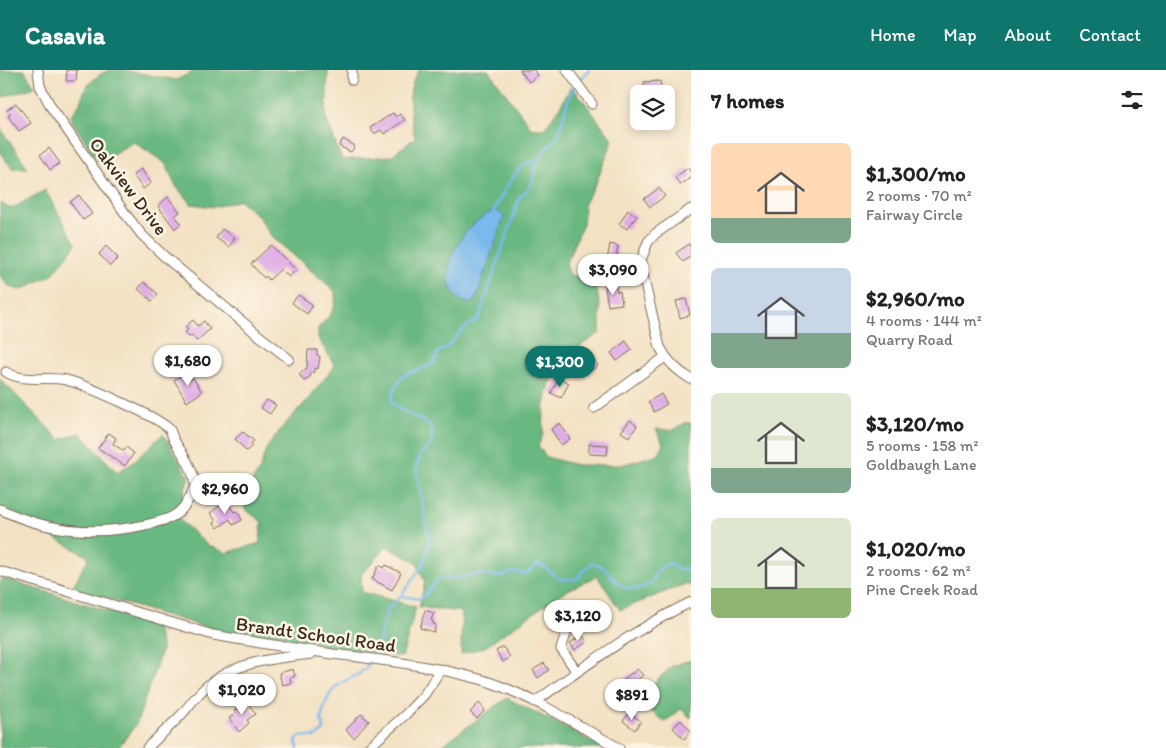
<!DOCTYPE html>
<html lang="en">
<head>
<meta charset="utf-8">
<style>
	:root { --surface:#fff; --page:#f2f2f2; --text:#222; --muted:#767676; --accent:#0f766e }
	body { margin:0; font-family:Itim,sans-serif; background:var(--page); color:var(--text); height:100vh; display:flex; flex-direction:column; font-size:19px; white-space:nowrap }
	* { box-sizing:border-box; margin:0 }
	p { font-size:16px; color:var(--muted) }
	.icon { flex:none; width:28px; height:28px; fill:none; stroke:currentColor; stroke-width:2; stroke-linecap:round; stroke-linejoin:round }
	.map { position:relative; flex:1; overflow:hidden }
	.drawer { display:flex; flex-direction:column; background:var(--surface); width:475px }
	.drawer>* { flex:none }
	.tools { position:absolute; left:630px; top:15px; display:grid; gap:10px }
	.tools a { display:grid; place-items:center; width:45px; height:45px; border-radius:8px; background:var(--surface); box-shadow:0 2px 12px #0003; font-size:25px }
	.price { position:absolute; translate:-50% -42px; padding:0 11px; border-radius:18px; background:#fff; color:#222; font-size:16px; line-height:32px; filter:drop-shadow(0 1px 2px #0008) }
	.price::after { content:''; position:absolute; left:50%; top:30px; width:15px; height:11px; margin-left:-8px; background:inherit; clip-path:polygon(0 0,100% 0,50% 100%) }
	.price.selected { background:var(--accent); color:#fff }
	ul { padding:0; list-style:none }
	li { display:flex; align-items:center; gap:15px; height:125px; padding:0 20px }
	li span { display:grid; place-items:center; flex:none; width:140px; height:100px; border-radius:8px; color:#555 }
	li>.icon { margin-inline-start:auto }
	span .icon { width:60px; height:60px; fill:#fffc; stroke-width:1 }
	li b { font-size:21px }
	h2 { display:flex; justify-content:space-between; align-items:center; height:60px; padding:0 20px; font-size:21px }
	header { display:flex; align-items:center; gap:30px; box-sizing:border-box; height:70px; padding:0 25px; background:var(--accent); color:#fff }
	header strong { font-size:24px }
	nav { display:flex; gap:28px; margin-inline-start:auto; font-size:18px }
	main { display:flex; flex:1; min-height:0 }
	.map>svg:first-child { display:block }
	.forest { fill:#6bb881; stroke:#537150 }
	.water { fill:#79b9ed; stroke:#5a7286 }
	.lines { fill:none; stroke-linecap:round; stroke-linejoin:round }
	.stream { stroke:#79b9ed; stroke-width:2.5 }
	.building { fill:#dfabe6 }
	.minor-casing { stroke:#7b6a58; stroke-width:11 }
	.minor { stroke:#fff; stroke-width:9 }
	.labels { text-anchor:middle; stroke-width:5; stroke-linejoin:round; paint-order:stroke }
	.street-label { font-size:19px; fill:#3b2a1e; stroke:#fcf5e5 }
</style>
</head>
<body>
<header>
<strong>Casavia</strong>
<nav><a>Home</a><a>Map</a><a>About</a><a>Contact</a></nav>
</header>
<main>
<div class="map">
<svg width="691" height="678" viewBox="0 0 691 678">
	<rect width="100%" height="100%" fill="#fcf5e5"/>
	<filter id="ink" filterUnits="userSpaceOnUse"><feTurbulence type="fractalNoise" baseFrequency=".02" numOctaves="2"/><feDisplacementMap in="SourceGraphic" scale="10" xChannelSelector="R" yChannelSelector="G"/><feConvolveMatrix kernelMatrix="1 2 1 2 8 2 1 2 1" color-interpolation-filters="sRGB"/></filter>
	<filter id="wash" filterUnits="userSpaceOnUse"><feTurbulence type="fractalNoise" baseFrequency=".0096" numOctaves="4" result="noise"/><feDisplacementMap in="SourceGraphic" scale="20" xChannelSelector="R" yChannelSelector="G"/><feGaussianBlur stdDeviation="1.12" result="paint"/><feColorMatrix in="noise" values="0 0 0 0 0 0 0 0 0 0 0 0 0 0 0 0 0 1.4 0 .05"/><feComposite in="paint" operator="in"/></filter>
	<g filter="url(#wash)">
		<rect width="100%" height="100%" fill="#f3e1c3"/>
		<path class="forest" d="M0,0h24l11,17 -35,11z
			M109,0h14l53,10 21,-10h131l-2,48 16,42 49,-4 24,-18c-5,-23 -10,-47 4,-68h69l44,59h12l14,-19 14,-24 41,54 -17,43 -12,20 -1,21 -17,39 4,12 25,6 5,26v26l-38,25 -13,28 -5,23 -1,26 -5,11 8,11 30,8h45l38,-11 4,-11 -7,-14 17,1 12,-7h6v163l-6,-2 -65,26 -23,-34 -35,17 -77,54 -24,7 1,-42 -43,-5 6,-25 -9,-20 -29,-15 -26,28 1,17 54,15 -14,50 -179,-25 -151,-44 17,-31 -36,-20 -53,-21v-137l60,61 20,-7 37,39 14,-8 32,-30 26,43 -4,11 -5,32 27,25 19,8 34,-10 2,-21 -17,-13 -1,-15 16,-25 6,-20 18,-24 20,-21 31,-38 -17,-28v-10c13,-13 19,-19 17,-37l-64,-55 -11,-18 -20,-18 -26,7 -23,-3 -16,-19 -10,-22 -31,-21 -36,20 -28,-45 9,-12 7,-18 13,-12z
			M0,58l28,40h-16l-12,-15z
			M45,120l31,54 -24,31 -32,15 -10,-3 -10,-11v-73l11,6z
			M2,508l154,48 6,22 -25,75 -19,25h-118v-163z
			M691,590v58l-10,-9 -16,13 -29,-22 36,-34z
			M507,628l98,50h-167z"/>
		<path class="water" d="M494,140l5,2 5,5 -28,82 -7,5c-4,-2 -8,-4 -11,-6 -19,-18 -6,-50 9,-67 7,-9 17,-15 27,-21z"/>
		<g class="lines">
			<path class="stream" d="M578,11l11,-11
				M493,142c9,-16 23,-52 44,-51
				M401,526l23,-33 6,-24 -4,-14 -10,-57 5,-15 10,-9 2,-11 -5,-9 -29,-15 -7,-7v-8l10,-18 31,-12 5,-12 8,-4 19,-21 13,-7 42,-124c16,-11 11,-18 17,-34 4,-10 16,-18 21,-28 8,-15 6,-34 17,-48
				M372,586l7,-14 4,-19 5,-14 13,-13 18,3 7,-5 12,-15c21,2 40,-10 61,-2l14,-5 13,2 12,-10c19,8 14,20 40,14l5,-7 9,-8c17,2 19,22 35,25 9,1 21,1 26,-8 1,-2 1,-5 3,-7 3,-5 8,-7 13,-10l5,2 3,4h9l5,-2
				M298,678l-2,-8 5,-4 14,1 9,-7 -1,-6 -2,-4c2,-10 5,-22 12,-30 11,-13 27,-10 37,-29"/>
		</g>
		<g id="blocks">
			<path class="building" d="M67,0h10l-1,11h-10z
				M520,0h14l4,5 -9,7z
				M660,11l2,13h-14v-3h-3l-1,-9z
				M16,33l15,20 -12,8 -11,-15 3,-2 -4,-4z
				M393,43l3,4 4,-3 5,6 -21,14 -3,-4 -7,4 -4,-6z
				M343,69l12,7 -4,6 -12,-6z
				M49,78l11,15 -10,7 -10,-15z
				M688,98l3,5v5l-11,7 -5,-8z
				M141,99l10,14 -8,6 -10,-14z
				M659,118l6,8 -15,11 -6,-8z
				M79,125l13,19 -9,6 -13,-18z
				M168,127l12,15 -5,4 6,7 -6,6 -17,-23z
				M628,140l9,6 -10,13 -8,-5z
				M222,159l13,9 -6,9 -13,-9z
				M610,174l8,2 -3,22 -9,-2z
				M689,174l2,4v8l-8,6 -7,-9z
				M271,175l25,25 -7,7 -8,-8 -12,11 -3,-4 -2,2 -13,-14z
				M106,176l12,12 -8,8 -11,-12z
				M144,212l14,12 -6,7 -14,-12z
				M616,216l1,6 3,-1 2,13 -14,2 -3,-19z
				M298,225l15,10 -6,9 -15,-11z
				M686,229l4,16 -10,3 -4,-17z
				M193,250l5,6 6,-5 6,8 -13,12 -5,-6 -3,2 -4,-5 3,-2 -3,-3z
				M626,271l6,9 -15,11 -6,-8z
				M308,280h9v5l3,2 -2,12 -4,-1v4l-4,2 1,2 -7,5 -5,-7 8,-6z
				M592,287l6,9 -16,10 -6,-9z
				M185,303l4,7 4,-2 9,14 -15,10 -13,-22z
				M559,308l10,5 -8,15 -10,-5z
				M661,324l6,10 -13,8 -6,-10z
				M267,330l9,5 -6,9 -9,-6z
				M630,350l7,6 -8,11 -8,-5z
				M560,353l10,16 -9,6 -10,-16z
				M243,362l11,9 -4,3 2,2 -6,5 -11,-12z
				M109,363l7,5 -3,6 11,7 2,-4 8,6 -9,13 -27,-18z
				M589,374l19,1 -1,10 -18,-1z
				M226,431l8,11 3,-1 5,9 -9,5 -3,-6 -12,9 -4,-5 2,-2 -6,-8z
				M379,495l5,3 2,-3 15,8 -9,17 -20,-11z
				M425,540l9,3 -3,7 2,1v3l3,1 -2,7 -14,-4z
				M582,565l5,7 -12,8 -5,-7z
				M503,577l7,10 -7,5 -7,-11z
				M544,593l5,7 -11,8 -5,-8z
				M293,599l2,7 -5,2 1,5 -9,2 -3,-12z
				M637,599l6,6 -12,11 -7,-7 7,-6 1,1z
				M244,632l1,2 2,-2 9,12 -9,6 2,3 -10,9 -10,-14 7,-5 -2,-2 3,-2 -1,-1z
				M479,633l6,7 -8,9 -7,-7z
				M629,643l12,8 -6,9 -12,-9z
				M361,644l8,7 -15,17 -8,-8z
				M681,650l10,11 -7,8 -11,-11z"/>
		</g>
	</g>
	<g filter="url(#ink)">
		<use href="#blocks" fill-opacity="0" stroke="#7b6a58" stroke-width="1"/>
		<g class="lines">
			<g class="minor-casing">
				<path id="minor" d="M38,0l2,16 11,21 76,109 15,19 23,22 92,77 32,25
					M567,0l25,34
					M352,10v-10
					M691,139l-36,25 -7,8 -8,21 20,84c7,14 17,24 31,32
					M594,338l71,-51
					M0,439c47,23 94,27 145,16 11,-3 26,-5 35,-14 7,-7 12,-17 15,-26 -2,-18 -12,-30 -21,-45 -2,-3 -2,-7 -4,-10 -7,-11 -89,-47 -104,-50 -19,-4 -43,3 -60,-8
					M0,501l213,64c40,7 80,13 120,19 51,6 101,12 150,26 48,15 92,44 136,68
					M566,564l-5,15 16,23
					M535,632c50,-36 100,-73 156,-100
					M147,678c12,-12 25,-23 36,-35 9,-11 17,-23 29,-31 27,-21 66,-24 99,-28
					M368,678l37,-33 19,-20 17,-26"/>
			</g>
			<use href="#minor" class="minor"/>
		</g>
	</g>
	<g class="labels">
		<g class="street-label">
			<text transform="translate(129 116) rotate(53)" y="7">Oakview Drive</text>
			<text transform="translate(316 564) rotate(8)" y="7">Brandt School Road</text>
		</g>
	</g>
</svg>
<div class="tools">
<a><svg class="icon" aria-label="layers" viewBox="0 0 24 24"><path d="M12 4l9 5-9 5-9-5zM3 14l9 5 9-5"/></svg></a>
</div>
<b class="price" style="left:613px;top:226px">$3,090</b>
<b class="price" style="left:188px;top:317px">$1,680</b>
<b class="price selected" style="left:560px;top:318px">$1,300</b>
<b class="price" style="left:225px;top:445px">$2,960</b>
<b class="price" style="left:578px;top:572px">$3,120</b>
<b class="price" style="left:242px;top:646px">$1,020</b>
<b class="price" style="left:632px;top:651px">$891</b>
</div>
<section class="drawer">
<h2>7 homes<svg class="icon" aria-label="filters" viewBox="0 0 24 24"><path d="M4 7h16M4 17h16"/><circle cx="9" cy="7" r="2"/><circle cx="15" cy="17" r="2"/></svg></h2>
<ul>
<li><span style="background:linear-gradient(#ffd9b3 75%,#7fa58c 0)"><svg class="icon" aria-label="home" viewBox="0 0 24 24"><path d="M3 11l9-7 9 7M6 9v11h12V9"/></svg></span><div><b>$1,300/mo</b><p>2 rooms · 70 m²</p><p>Fairway Circle</p></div></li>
<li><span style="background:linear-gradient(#c9d6e8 65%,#7fa58c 0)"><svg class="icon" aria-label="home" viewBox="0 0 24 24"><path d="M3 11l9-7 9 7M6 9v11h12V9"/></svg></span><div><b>$2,960/mo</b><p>4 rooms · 144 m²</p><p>Quarry Road</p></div></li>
<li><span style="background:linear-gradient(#dfe7d0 75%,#7fa58c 0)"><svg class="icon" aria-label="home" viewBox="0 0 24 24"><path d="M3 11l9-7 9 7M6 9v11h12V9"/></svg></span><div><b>$3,120/mo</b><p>5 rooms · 158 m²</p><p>Goldbaugh Lane</p></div></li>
<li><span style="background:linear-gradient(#dfe7d0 70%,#8fb573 0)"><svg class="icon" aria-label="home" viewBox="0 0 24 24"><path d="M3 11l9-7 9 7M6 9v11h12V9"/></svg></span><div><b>$1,020/mo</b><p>2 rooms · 62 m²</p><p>Pine Creek Road</p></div></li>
</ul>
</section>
</main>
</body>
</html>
